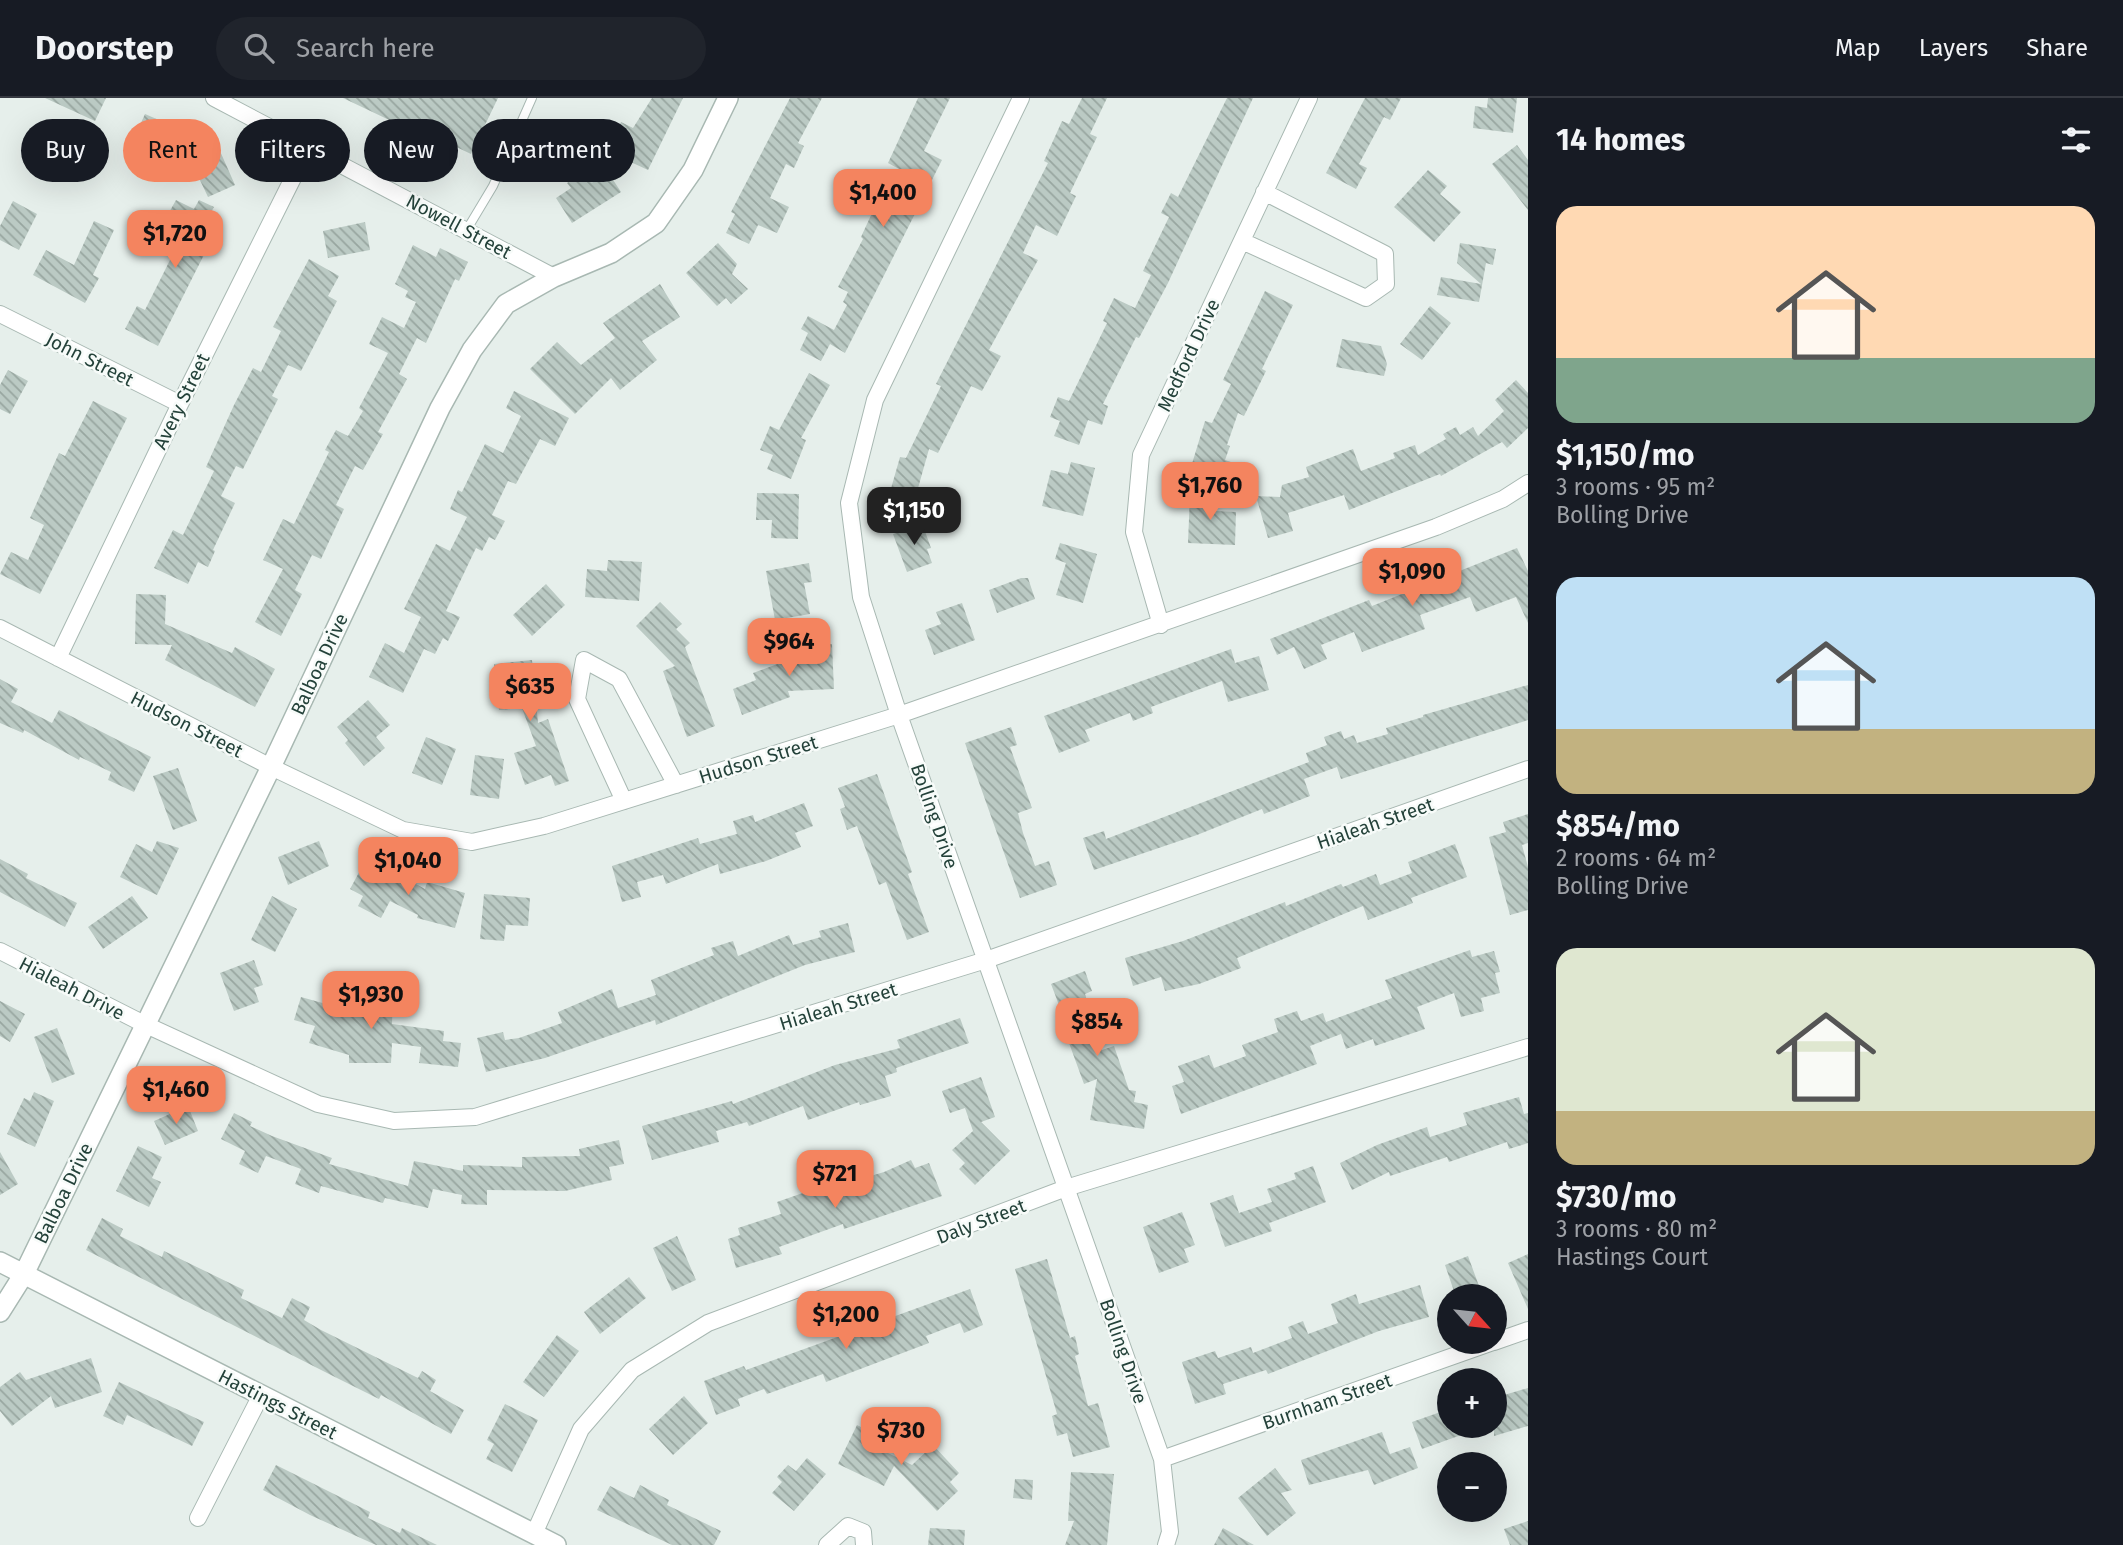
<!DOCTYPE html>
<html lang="en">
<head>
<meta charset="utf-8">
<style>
	:root { --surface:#171b24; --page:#20242c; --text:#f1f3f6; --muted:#9ea1a6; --line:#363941; --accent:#f4845f }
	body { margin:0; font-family:"Fira Sans",sans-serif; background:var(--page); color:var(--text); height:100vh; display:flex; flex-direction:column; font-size:26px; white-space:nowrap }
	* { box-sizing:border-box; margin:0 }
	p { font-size:23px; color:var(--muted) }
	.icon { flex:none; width:38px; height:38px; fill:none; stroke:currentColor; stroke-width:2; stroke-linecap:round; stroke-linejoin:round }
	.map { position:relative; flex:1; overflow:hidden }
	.details { display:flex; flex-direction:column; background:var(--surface); width:595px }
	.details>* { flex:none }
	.banner { position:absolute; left:21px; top:21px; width:665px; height:63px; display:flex; gap:14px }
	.needle { width:46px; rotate:117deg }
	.fabs { position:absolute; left:1437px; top:1186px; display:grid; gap:14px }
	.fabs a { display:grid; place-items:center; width:70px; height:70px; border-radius:50%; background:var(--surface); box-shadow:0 7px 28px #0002; font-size:35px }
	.price { position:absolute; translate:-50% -60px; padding:0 16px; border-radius:14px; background:var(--accent); color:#111; font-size:23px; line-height:46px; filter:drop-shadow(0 2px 4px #0008) }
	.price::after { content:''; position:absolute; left:50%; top:42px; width:21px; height:16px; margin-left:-10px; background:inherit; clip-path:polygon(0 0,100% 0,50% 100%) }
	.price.current { background:#222; color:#fff }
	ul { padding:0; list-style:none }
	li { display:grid; align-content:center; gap:14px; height:371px; padding:0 28px }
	li span { display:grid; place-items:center; height:217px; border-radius:21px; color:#555 }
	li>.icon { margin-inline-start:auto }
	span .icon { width:126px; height:126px; fill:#fffc; stroke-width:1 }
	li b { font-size:30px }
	h2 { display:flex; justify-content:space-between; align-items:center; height:84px; padding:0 28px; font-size:30px }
	.chip { padding:0 24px; border-radius:32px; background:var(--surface); box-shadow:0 7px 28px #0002; font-size:24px; line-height:63px }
	.chip.current { background:var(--accent); color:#111 }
	header { display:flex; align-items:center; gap:42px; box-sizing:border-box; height:98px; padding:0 35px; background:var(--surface); border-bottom:2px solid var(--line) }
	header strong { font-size:33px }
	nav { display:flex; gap:38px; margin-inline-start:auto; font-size:24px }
	.search { width:490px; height:63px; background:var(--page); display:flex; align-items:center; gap:18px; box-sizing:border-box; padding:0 24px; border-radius:38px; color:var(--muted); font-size:26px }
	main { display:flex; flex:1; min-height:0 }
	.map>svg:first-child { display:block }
	.building { fill:url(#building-back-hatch) }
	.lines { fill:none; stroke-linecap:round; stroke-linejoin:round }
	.service-casing { stroke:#a8b8b2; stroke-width:10 }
	.minor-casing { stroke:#a8b8b2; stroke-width:18 }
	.tertiary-casing { stroke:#a8b8b2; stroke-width:22 }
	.service { stroke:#fff; stroke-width:8 }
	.minor { stroke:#fff; stroke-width:16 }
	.tertiary { stroke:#fff; stroke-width:19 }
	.labels { text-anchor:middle; stroke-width:5; stroke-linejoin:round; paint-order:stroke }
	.street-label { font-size:19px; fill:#24423a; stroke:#f7fbf9 }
</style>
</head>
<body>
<header>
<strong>Doorstep</strong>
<div class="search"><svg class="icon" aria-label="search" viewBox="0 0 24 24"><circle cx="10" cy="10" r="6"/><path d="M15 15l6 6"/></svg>Search here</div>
<nav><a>Map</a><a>Layers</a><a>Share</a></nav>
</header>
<main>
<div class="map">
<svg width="1528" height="1447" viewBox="0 0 1528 1447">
	<defs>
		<pattern id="building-back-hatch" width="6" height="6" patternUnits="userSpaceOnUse" patternTransform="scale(1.75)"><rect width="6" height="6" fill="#bbcac4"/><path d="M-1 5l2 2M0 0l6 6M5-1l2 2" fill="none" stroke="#98a6a0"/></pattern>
	</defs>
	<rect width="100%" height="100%" fill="#e6efeb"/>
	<path class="building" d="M45,0h61l-11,23z
		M343,0h155l-27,56 -23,-11 -2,4z
		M652,0h31l-35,72 -41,-19 14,-29 12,6z
		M790,0h32l-24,45 6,3 -10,22 -8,-4 -16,34 19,9 -12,26 -19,-8 -9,19 -23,-11 9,-19 -4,-2z
		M918,0h32l-26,53 18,9 -97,193 -15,-9 -9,17 -21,-11 8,-17 -7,-4 7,-13 26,14 13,-25 -4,-3 5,-10 -10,-5 25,-48 -2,-2 17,-37 7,3 16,-33 -13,-7z
		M1082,0h25l-17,36 7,3 -27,56 6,3 -19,40 -21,-11 -13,28 15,7 -49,90 12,6 -19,35 -11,-5 -33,67 -9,-4 -16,57 -25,-7 12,-42 6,1 35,-72 -5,-2 112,-221 -4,-2 18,-40 7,3z
		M1227,0h26l-85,185 -29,55 -3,-1 -33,67 5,2 -6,19 -14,-5 -9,25 -25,-9 6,-15 -10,-4 8,-20 11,4 38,-78 -4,-2 11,-23 21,10 16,-33 -8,-4 26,-54 -8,-4 10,-20 7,4z
		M1365,0h36l-11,22 -6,-3 -25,47 8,4 -11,21 -30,-16z
		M1488,0h29l-4,35 -40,-5 2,-22 12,2z
		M145,16l30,13 -16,33 -29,-13z
		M216,44l19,43 -27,12 -20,-42z
		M1517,47l11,15v50l-36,-46z
		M602,65l19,29 -49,31 -16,-25 15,-10 -4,-5 18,-12 7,12z
		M1428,72l19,16 -7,8 21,18 -27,30 -40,-35z
		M176,102l18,9 5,-9 15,7 -11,20 12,6 -57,113 -33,-17 12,-23 8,4 36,-72 -20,-11z
		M13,103l24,13 -18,36 -19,-10v-14z
		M94,123l20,9 -21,45 6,3 -14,25 -52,-28 13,-25 28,15z
		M365,124l5,28 -42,8 -5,-27z
		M718,145l19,21 -5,10 16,15 -17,15 -5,-6 -9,8 -31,-33z
		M1460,145l36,6 -3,16 -7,-2 -7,39 -42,-7 4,-18 40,7 -24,-21z
		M413,147l23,12 4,-9 28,14 -9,19 -4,-2 -29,64 -9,-5 -18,36 8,5 -29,53 5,2 -20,36 -8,-4 -19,39 8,4 -23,50 -9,-4 -17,35 7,4 -21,42 -26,-14 28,-53 -20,-9 20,-41 11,5 35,-72 -4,-2 11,-20 12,6 15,-25 -4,-3 29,-55 -19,-9 13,-27 22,11 12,-26 -11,-5 3,-6 -13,-7z
		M309,161l30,17 -11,20 9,5 -36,70 -13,-6 -16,31 6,3 -35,70 -7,-3 -15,30 14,7 -22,47 2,1 -7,16 -10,-5 -10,22 -34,-16 19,-38 10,5 31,-64 -8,-4 28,-62 19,-37 8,4 20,-41 -8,-4z
		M660,186l20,33 -38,24 15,19 -37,30 -9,-12 -36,36 -45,-45 27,-27 24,23 34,-27 -12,-15z
		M1265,193l28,14 -31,64 4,2 -22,45 -6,-3 -11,32 3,1 -5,14 9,3 -5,16 -38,-12 14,-46 7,2 19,-39 -8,-4z
		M1430,208l21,17 -29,37 -22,-16z
		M1342,241l39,7 6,18 -3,12 -48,-9z
		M8,272l20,11 -18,33 -10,-5v-24z
		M809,275l21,12 -29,53 5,2 -15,39 -24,-10 6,-14 -13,-5 10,-24 9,4z
		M1516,282l12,13v35l-21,20 -5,-6 -61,34 -1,-2 -91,36 -5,-15 -56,18 5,18 -25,7 -12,-42 24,1 2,-12 27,-8 -3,-10 47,-18 8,22 34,-13 -2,-5 22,-8 3,10 28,-16 -3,-5 13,-7 4,8 13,-8 5,9 26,-25 -9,-11z
		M514,293l55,27 -14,28 -15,-7 -24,45 -8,-3 -16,34 13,6 -10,19 -6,-3 -7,14 -6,-3 -30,63 14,6 -12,24 -5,-3 -8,16 -11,-5 -21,44 -34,-16 16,-34 19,10 17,-36 -17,-8 32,-65 14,7 17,-34 -17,-8 8,-19 4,2 23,-48 18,9 18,-37 -15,-8z
		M93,303l34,17 -87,176 -40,-20 11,-22 17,8 16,-35 -14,-7 29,-65 6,3z
		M1071,364l24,6 -12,48 -41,-10 9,-36 17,4z
		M757,395l42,1 -1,45 -27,-1 1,-18h-16z
		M1190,396h25v17l21,1 -1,33 -47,-2z
		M922,425l9,25 -4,1 5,14 -25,9 -14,-38z
		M1060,445l37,11 -14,49 -27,-8 10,-32 -11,-4z
		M1517,450l11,23v52l-12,-26 -40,15 -6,-15 -50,18 5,14 -63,23 -8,-20 -33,13 6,14 -23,10 -10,-22 -17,8 -7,-16 99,-39 3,6z
		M608,462l34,2 -3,39 -54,-4 2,-28 20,2z
		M809,465l3,19 -8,1 6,31 -35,6 -9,-49z
		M1021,480h7l7,21 -38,14 -8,-23z
		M546,486l19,21 -33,31 -19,-21z
		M136,496l30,1 -1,29 67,29 3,-6 40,22 -20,38 -90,-47 7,-15 -37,-1z
		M660,504l22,22 -6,5 14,14 -5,4 30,79 -28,11 -24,-66 12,-5 -39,-40z
		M962,505l13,37 -41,15 -9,-25 16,-6 -5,-12z
		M832,546l2,45 -46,2 2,6 -48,18 -9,-26 23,-9 -3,-7 46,-17 -1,-10z
		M1231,551l4,14 24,-7 10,34 -41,12 -6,-21 -71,26 2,6 -20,8 -3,-8 -45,17 5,11 -31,12 -15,-37z
		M532,562l6,63 10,-4 21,62 -14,5 -4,-11 -26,10 -11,-32 22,-7 -14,-38 -23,2 -5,-46z
		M0,581l18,10 -7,13 41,21 7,-13 92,47 -17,35 -26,-12 3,-8 -31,-15 -1,3 -55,-30 -1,3 -23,-10z
		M1528,587v35l-187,59 -4,-12 -33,12 6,17 -46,18 -2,-5 -65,26 -103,35 -11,-32 21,-7 2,8 203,-77 -3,-9 21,-8 -3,-8 17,-6 3,8 10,-4 3,8 31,-9 -2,-6 37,-11v-2z
		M368,602l22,25 -14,12 9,11 -21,18 -19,-23 3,-3 -11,-13z
		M1011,629l6,18 -7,2 22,61 -14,5 5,20 12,33 14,-5 8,24 -37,13 -55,-155z
		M426,639l30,12 -14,36 -30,-12z
		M475,657l29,4 -5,40 -29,-4z
		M178,670l19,53 -24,9 -20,-54z
		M877,676l35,98 -4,2 21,58 -22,8 -21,-58 -7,3 -22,-59 -10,4 -7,-21 5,-2 -7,-19z
		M804,705l9,23 -18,7 6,14 -35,14 -46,13 -2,-10 -52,20 -3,-9 -26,7 4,15 -19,5 -10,-36 86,-28 2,6 37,-10 -4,-13 20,-6 2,7z
		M1528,716v29l-6,2 6,22v43l-18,5 -21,-78 17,-5 -3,-10z
		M157,743l22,7 -22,47 -37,-18 16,-33 16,8z
		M319,743l10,25 -41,19 -10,-28z
		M1455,746l12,33 -56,21 2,5 -45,17 -5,-14 -126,52 4,10 -42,16 -34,7 -4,-14 -28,9 -8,-28 58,-17 102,-39 1,4 55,-22 2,3 33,-13 4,11 32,-12 -4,-11z
		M0,761l28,15 -2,4 51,25 -12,24 -65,-35z
		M363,767l33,17 3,-7 26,14 2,-7 38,11 -10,35 -38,-10 1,-3 -28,-14 -9,17 -23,-12 5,-10 -13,-7z
		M484,796l46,4 -2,28 -22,-1 -2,16 -24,-2z
		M132,798l16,22 -45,31 -15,-22z
		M272,798l25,13 -22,43 -24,-12z
		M848,825l7,29 -50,13 -149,60 -1,-5 -110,38 -59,14 -9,-34 26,-6 2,8 14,-2 43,-15 -4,-11 54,-23 6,19 38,-13 -5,-15 63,-25 -3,-7 22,-7 5,15 51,-21 4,10 28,-8 -2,-6z
		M1470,852l2,7 22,-6 6,21 -5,1 5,20 -19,5 3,13 -23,6 -7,-24 -37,14 8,22 -50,17 -2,-7 -27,10 -5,-15 -31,12 7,18 -136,50 -9,-28 12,-4 -6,-16 31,-11 5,13 32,-12 -4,-11 36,-13 -4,-13 23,-8 4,10 22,-8 3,9 66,-24 -7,-18z
		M254,862l9,25 -9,3 5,14 -25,9 -14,-38z
		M1085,873l7,20 -7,3 17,56 12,-4 15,44 7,1 -2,11 14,3 -4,24 -54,-9 7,-41 -13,5 -15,-41 4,-1 -22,-58z
		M365,896h28l-1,30 52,7 -1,10 18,2 -3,24 -39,-4 2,-16 -29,-4 -1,20h-42v-8l-40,-12 6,-17 -21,-6 7,-23 25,7 2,-9 37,10z
		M0,903l25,13 -15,28 -10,-6z
		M960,920l9,25 -73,25 1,4 -12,4 6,20 -31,9 -1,-3 -51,18 -5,-14 -54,20 -2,-4 -31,9 3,11 -67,18 -10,-34 90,-25 1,3 102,-39 65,-17 -3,-8z
		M57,930l18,46 -23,9 -18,-46z
		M981,979l14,40 -14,5 29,29 -35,34 -16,-16 6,-6 -13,-13 21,-19 -8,-23 -15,5 -8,-22z
		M34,994l20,9 -19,46 -28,-13 17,-36 6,3z
		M1519,999l5,17 4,-1v30l-19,6 -2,-7 -58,20 -2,-5 -57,19 -1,-4 -37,18 -12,-27 37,-18 50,-18 3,10 37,-12 -4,-12z
		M188,1008l10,25 -33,14 -11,-24z
		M234,1015l18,9 -2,4 22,10 60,22 -3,6 79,22 6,-25 49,10v-6l59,2v-10l58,-1 -1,-7 40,-9 5,24 -15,3 3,13 -47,11 -78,-1v15l-26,-1 1,-9 -29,-6 -5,19 -43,-10 -2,5 -62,-17 -2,7 -24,-9 6,-15 -35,-13 -8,17 -19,-9 6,-13 -24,-12z
		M138,1048l24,11 -10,21 9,4 -12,25 -33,-16z
		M0,1054l18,32 -18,11z
		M911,1062l4,8 14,-5 13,33 -98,33 -1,-5 -64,23 3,7 -46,14 -8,-29 12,-4 -2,-7 43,-14 -4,-12 43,-15 1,4 63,-19z
		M1313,1068l13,36 -57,21 3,8 -47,16 -15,-44 23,-8 6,18 33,-11 -5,-13 29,-10 -2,-6z
		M1182,1114l13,33 -11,4 5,13 -30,11 -16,-46z
		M102,1120l21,11 -3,7 42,21 2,-6 80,39 -3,8 41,20 10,-20 18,9 -6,13 17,10 97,48 4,-7 14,9 -6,11 34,19 -13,24 -70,-39 -2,4 -52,-26 -241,-123z
		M677,1138l19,44 -24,11 -19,-43z
		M1528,1156v55l-20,-46z
		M1468,1158l15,41h-27l-11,-32z
		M1047,1161l23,79 5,-2 4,18 -4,2 13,50 10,-3 12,44 -37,10 -6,-24 -10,3 -5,-20 5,-2 -42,-145z
		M629,1179l17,21 -46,36 -16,-22z
		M1420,1187l9,32 -50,14 -111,43 -2,-4 -43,14 3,10 -31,10 -13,-42 33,-11 3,7 33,-11 2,6 39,-15 -4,-11 15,-6 5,13 30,-11 -7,-19 25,-10 3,10z
		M970,1191l13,36 -19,8 -4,-10 -34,13 3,7 -103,39 -3,-8 -56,20 -3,-5 -26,10 2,7 -24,9 -12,-34 40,-15 2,4z
		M557,1237l22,16 -35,46 -21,-15z
		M91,1260l11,34 -47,16 -4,-12 -39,30 -12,-15v-24l20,-15 6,8z
		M119,1284l85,40 -12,24 -65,-31 -4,10 -20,-9z
		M1528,1290v38l-34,10v-38z
		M684,1298l24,27 -35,32 -24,-26z
		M505,1306l33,16 -26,52 -26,-13 8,-15 -7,-4z
		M1449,1311v17l32,2 -59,21 -10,-27z
		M857,1327l24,12 -5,10 36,18 21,-20 26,28 -9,9 8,9 -21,20 -43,-45 -10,20 -46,-22z
		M1382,1334l8,22 20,-7 8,21 -44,17 -6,-15 -59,15 -8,-25z
		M807,1360l19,16 -32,37 -22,-18 10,-11 -5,-5 11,-12 8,6z
		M276,1367l94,47 -2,6 32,15 2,-5 35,17h-61l-66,-30 -47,-25z
		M1275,1370l17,22 -11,3 15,20 -29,23 -29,-38z
		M1071,1374l43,2 -7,71h-42l9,-24h-6z
		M1015,1381l18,1 -1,20 -19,-2z
		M640,1387l29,15 -2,5 54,26 -7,14h-42l-75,-35 13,-24 24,12z
		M1528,1423v24h-18l-6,-16z
		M930,1430l35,2 -1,15h-36z
		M1223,1430l31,17h-40z"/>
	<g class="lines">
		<g class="service-casing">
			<path id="service" d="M466,133l27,-45 39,-88"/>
		</g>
		<g class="minor-casing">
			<path id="minor" d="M214,0l340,179
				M1021,0l-146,302 -26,103 12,94 38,118 263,744 8,73 -4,13
				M1242,143l124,57 20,-14 -1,-30 -121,-62
				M0,216l180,90
				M1161,527l-27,-93 7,-77 168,-357
				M0,530l271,139 132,63 69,12 72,-16 355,-111 537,-188 67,-28 25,-16
				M58,560l122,-254 129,-258
				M624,703l-47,-102 7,-39 35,19 57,106
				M0,853l144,73 174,80 76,17 81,-4 511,-157 542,-191
				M1494,1244l34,-12
				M1162,1361l331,-117
				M198,1420l63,-123
				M534,1436l47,-105 51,-59 76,-47 358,-135 462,-141
				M827,1447l21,-19 15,6 1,13"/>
		</g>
		<g class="tertiary-casing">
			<path id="tertiary" d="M0,1164l556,283
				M0,1214l24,-38 247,-507 169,-359 32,-58 34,-46 48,-27 57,-24 45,-30 37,-53 35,-72"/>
		</g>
		<use href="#service" class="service"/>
		<use href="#minor" class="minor"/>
		<use href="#tertiary" class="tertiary"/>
	</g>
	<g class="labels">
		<g class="street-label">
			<text transform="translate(459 128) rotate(28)" y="7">Nowell Street</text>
			<text transform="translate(1188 257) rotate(-65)" y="7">Medford Drive</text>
			<text transform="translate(90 261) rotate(27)" y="7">John Street</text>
			<text transform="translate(181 303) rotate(-64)" y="7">Avery Street</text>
			<text transform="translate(319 566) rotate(-65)" y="7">Balboa Drive</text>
			<text transform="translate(187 626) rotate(27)" y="7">Hudson Street</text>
			<text transform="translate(758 661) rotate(-17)" y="7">Hudson Street</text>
			<text transform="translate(935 718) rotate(71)" y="7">Bolling Drive</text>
			<text transform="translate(1375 725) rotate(-19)" y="7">Hialeah Street</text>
			<text transform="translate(72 890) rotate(27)" y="7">Hialeah Drive</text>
			<text transform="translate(838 908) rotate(-17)" y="7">Hialeah Street</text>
			<text transform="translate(63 1095) rotate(-64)" y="7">Balboa Drive</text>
			<text transform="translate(981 1123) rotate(-21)" y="7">Daly Street</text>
			<text transform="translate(1124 1253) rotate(71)" y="7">Bolling Drive</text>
			<text transform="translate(1327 1303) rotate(-19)" y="7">Burnham Street</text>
			<text transform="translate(278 1306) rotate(27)" y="7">Hastings Street</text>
		</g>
	</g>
</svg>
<div class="fabs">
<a><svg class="needle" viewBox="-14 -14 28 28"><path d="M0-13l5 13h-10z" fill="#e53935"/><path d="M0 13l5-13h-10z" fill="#9ea1a6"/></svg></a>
<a>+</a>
<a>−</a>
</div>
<b class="price" style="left:883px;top:131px">$1,400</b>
<b class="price" style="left:175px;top:172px">$1,720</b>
<b class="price" style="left:1210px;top:424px">$1,760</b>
<b class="price current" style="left:914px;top:449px">$1,150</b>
<b class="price" style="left:1412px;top:510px">$1,090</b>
<b class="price" style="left:789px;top:580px">$964</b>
<b class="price" style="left:530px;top:625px">$635</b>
<b class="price" style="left:408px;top:799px">$1,040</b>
<b class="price" style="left:371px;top:933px">$1,930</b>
<b class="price" style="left:1097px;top:960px">$854</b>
<b class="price" style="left:176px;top:1028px">$1,460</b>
<b class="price" style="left:835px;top:1112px">$721</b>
<b class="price" style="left:846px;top:1253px">$1,200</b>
<b class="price" style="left:901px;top:1369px">$730</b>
<div class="banner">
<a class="chip">Buy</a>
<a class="chip current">Rent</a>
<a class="chip">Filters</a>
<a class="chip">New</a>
<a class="chip">Apartment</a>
</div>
</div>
<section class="details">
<h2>14 homes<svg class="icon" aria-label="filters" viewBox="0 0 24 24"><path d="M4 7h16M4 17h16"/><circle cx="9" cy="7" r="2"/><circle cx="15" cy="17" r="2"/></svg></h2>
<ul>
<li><span style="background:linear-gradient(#ffd9b3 70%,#7fa58c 0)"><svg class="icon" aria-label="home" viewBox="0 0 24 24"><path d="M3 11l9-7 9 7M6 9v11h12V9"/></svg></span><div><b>$1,150/mo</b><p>3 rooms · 95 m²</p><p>Bolling Drive</p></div></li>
<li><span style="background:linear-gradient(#bfe0f5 70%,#c2b280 0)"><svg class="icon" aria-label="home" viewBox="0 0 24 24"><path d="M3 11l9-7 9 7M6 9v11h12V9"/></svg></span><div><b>$854/mo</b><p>2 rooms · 64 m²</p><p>Bolling Drive</p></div></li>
<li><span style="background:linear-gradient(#dfe7d0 75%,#c2b280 0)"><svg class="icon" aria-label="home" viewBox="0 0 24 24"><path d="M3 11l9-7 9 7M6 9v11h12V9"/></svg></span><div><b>$730/mo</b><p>3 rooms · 80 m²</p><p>Hastings Court</p></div></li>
</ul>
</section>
</main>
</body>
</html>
